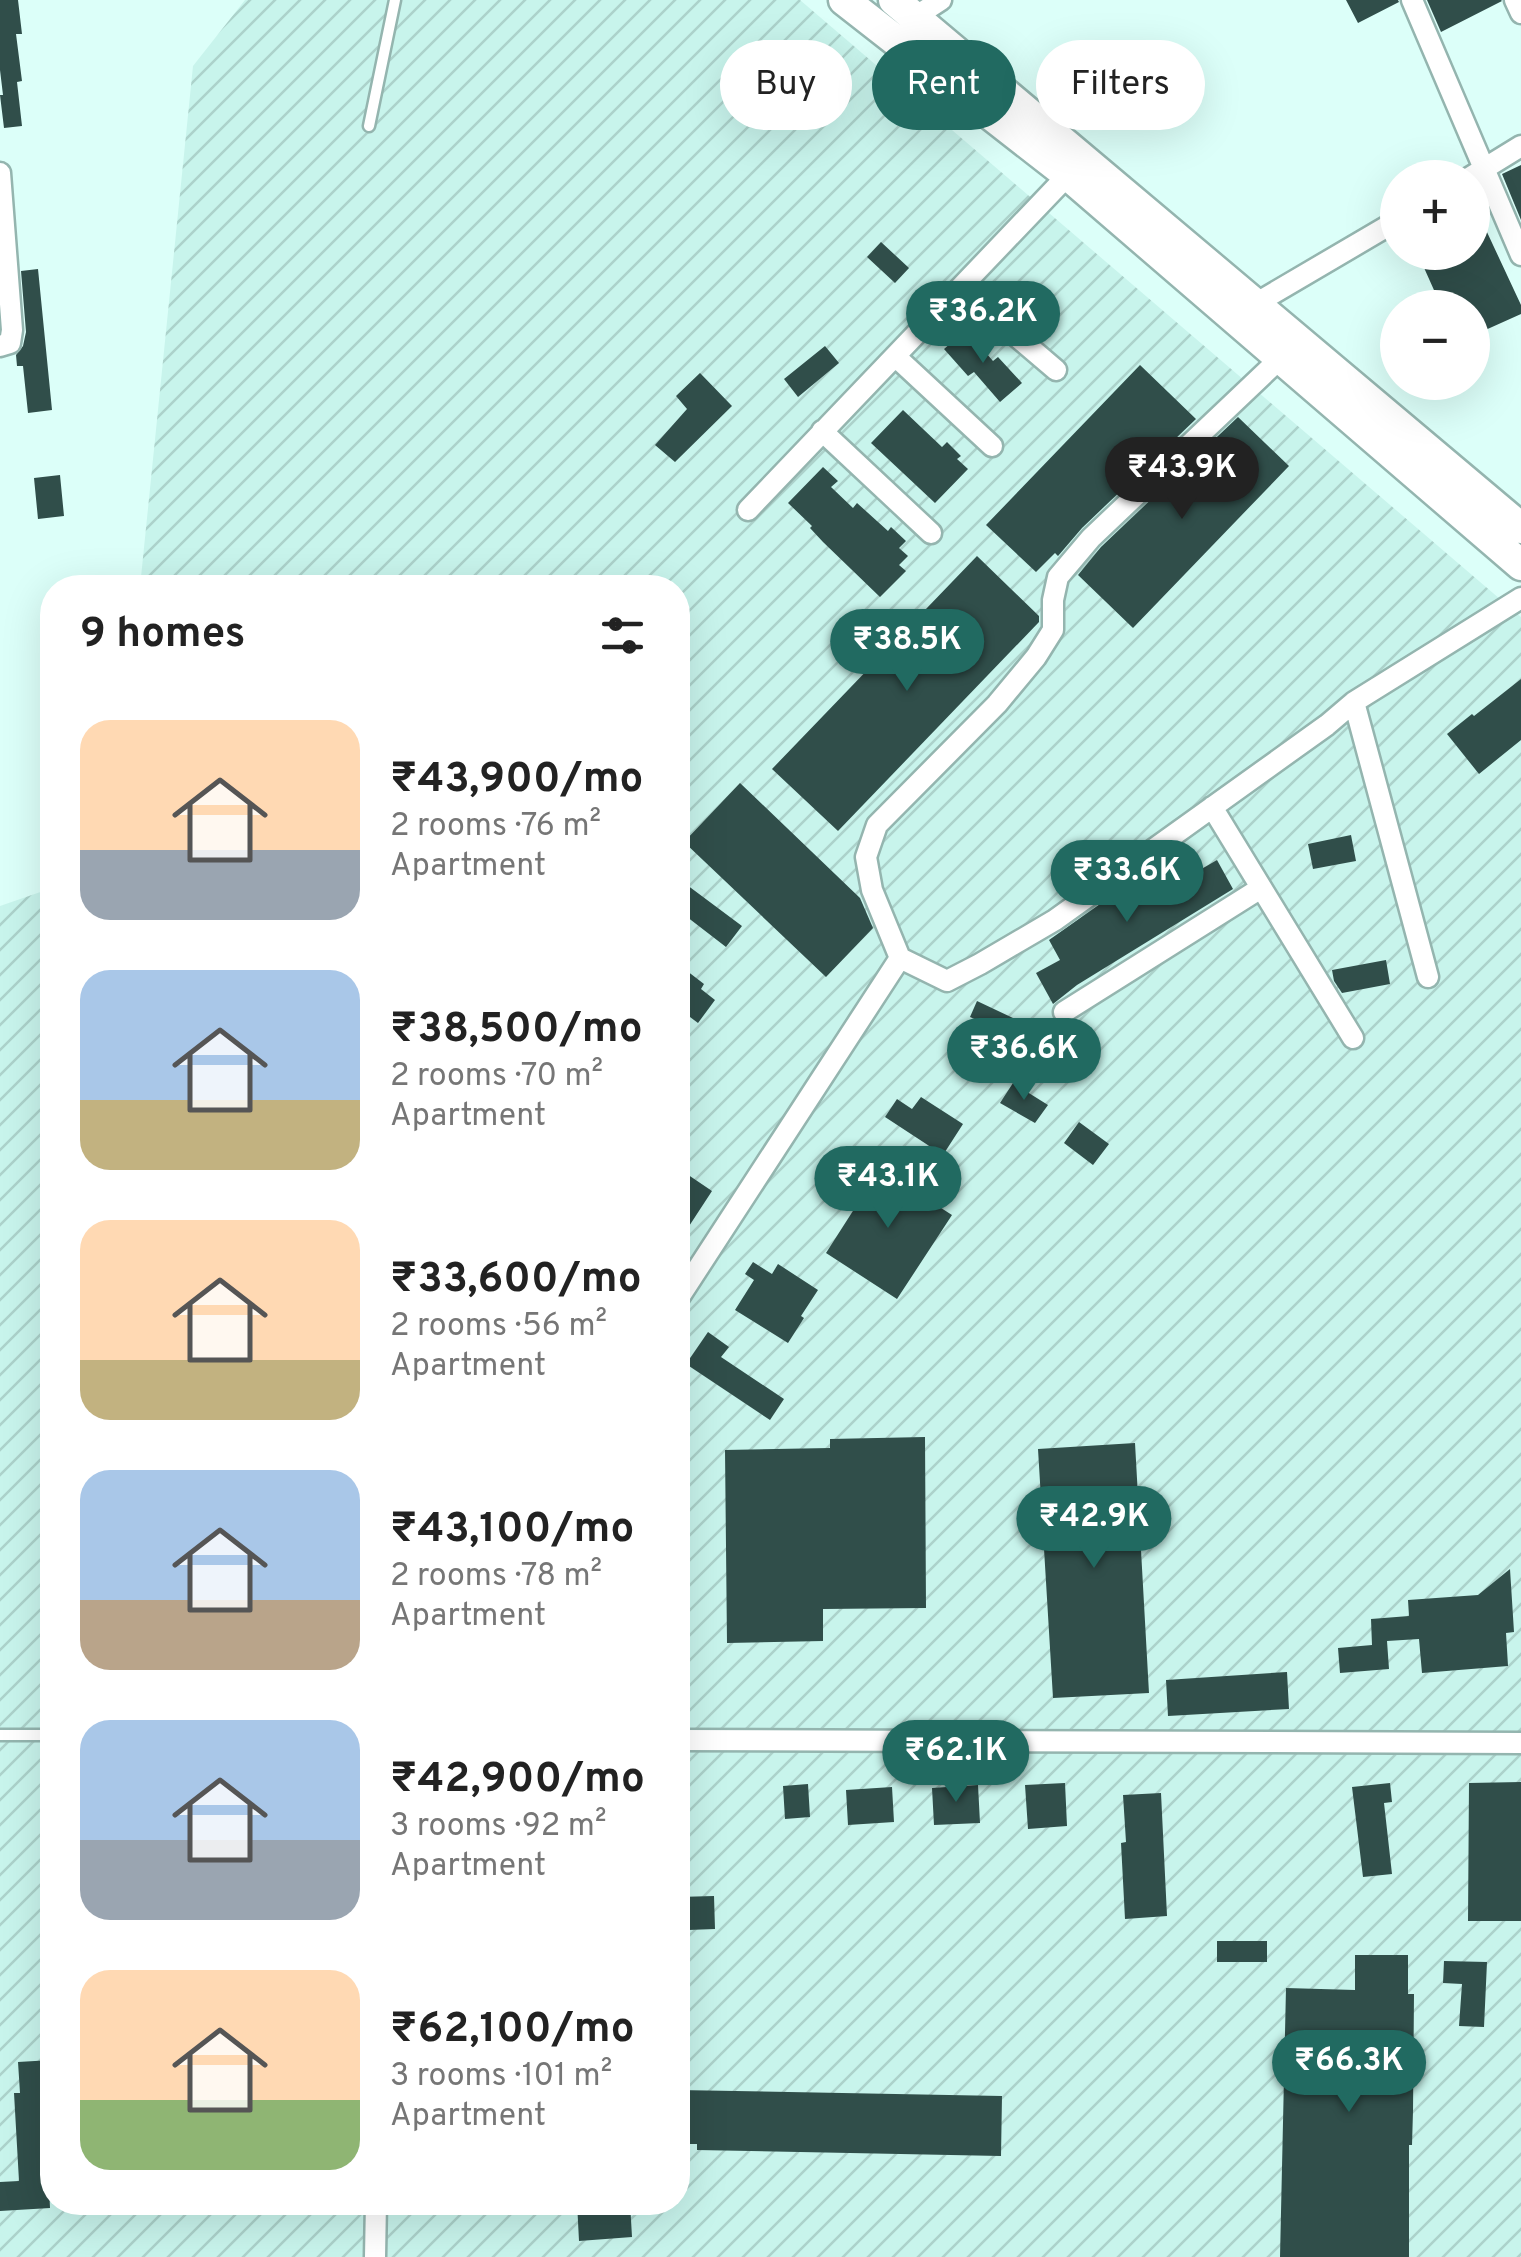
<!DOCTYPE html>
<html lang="en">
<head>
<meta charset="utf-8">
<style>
	:root { --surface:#fff; --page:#f6f6f6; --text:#222; --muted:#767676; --accent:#216a61 }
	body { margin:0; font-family:Overpass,sans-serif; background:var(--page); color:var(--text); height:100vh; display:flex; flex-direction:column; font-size:38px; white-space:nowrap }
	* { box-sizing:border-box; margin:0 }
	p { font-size:32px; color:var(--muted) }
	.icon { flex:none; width:55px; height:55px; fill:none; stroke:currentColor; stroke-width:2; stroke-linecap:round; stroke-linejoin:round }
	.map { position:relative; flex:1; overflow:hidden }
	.side { position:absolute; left:40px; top:575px; width:650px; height:1640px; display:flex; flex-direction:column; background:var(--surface); border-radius:40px; box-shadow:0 10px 40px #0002 }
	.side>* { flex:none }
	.banner { position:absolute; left:720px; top:40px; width:650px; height:90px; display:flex; gap:20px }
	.tools { position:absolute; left:1380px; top:160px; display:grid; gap:20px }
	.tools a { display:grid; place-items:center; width:110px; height:110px; border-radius:50%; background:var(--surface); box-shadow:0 10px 40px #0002; font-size:50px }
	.price { position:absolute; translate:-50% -85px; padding:0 22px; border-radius:35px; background:var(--accent); color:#fff; font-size:32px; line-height:65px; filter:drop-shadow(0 2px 5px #0008) }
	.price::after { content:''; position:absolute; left:50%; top:60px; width:30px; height:22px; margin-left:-15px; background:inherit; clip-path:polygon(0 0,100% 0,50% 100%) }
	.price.selected { background:#222; color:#fff }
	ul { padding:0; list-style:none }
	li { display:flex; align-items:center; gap:30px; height:250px; padding:0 40px }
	li span { display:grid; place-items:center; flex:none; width:280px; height:200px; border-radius:30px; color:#555 }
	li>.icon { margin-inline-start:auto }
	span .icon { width:120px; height:120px; fill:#fffc; stroke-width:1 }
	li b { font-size:42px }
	h2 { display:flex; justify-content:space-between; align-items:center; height:120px; padding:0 40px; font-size:42px }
	.tag { padding:0 35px; border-radius:45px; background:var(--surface); box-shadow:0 10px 40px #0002; font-size:35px; line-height:90px }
	.tag.selected { background:var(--accent); color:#fff }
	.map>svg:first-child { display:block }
	.industrial { fill:url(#industrial-furrows) }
	.building { fill:#304e4a }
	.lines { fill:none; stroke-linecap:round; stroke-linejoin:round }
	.lane-casing { stroke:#94b5af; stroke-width:15 }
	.street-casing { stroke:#94b5af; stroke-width:25 }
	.primary-casing { stroke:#94b5af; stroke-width:35 }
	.lane { stroke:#fff; stroke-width:10 }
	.street { stroke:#fff; stroke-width:20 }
	.primary { stroke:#fff; stroke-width:30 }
</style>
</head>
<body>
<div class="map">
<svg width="1521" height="2257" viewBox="0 0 1521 2257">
	<defs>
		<pattern id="industrial-furrows" width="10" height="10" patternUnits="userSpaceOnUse" patternTransform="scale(2.5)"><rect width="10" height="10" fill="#c8f4ec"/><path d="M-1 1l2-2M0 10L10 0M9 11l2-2" fill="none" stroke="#acd2cb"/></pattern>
	</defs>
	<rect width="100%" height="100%" fill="#dcfff9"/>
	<path class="industrial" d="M245,0h555l721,617v1640h-1521v-1351l52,-18v1314h626v-1614l-538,-1 53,-521z"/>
	<path class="building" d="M0,0h18l4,34h-6l6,47 -5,1 5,44 -18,2 -4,-33h3l-3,-25z
		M1346,0h52l1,2 -41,21z
		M1427,0h74l1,1 -61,31z
		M1521,165v55l-19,-46z
		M1486,230l35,75v9l-49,22v-28h-30l-21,-47 18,-9h33v-15z
		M881,242l28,26 -14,15 -28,-26z
		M38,269l14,141 -24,3 -5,-47h-6l-1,-11 7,-9 3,-14 -5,-61z
		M966,330l27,31 5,-4 24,26 -22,19 -26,-30 -6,4 -24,-27z
		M825,346l14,17 -41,34 -14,-18z
		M1140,365l56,54 -114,109 -24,28 -3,-3 -19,19 -50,-47z
		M700,373l32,33 -57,56 -20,-17 32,-36 -11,-13z
		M903,410l39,37 5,-5 14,14 -4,3 11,10 -33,34 -64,-60z
		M1238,417l51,49 -156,162 -55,-53 23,-28z
		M823,467l15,14 -7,6 22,21 4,-5 31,28 3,-4 15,14 -7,7 9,8 -9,9 7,6 -26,26 -57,-55 -13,-14 2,-2 -24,-23z
		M60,475l4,41 -26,3 -4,-41z
		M977,556l62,60v6l-201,209 -66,-62z
		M1521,679v61l-42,34 -32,-40 25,-20 2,2z
		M740,783l120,115 13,30 -47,49 -142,-135z
		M1351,835l5,26 -43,8 -5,-25z
		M1217,860l16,29 -156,96 -24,19 -17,-31 24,-13 -11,-20 105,-74 13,23z
		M687,885l55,41 -16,21 -48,-37v-12z
		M1386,960l4,24 -48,9 -8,-12 -2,-11z
		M678,964l26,20 -3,5 14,11 -17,23 -20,-15z
		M977,1001l36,17 -6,15 -37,-16z
		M1013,1083l35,22 -13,18 -35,-20z
		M921,1097l42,27 -20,31 -58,-38 12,-18 15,10z
		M1079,1122l30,22 -16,21 -29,-22z
		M853,1163l23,13 4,-7 72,46 -55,84 -71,-46 41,-64 -21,-14z
		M678,1168l34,23 -34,52z
		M753,1262l19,12 6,-10 40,26 -17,26 3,2 -16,25 -53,-33 19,-30 -9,-6z
		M708,1332l21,15 -8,10 63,42 -14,21 -84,-56z
		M925,1437l1,171 -103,1v32l-96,2 -2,-193 105,-2v-9z
		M1135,1443l14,250 -96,5 -15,-249z
		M1510,1569l4,63 -8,1 2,33 -86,7 -3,-34 -32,2 2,28 -49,4 -2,-25 34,-3 -1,-26 38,-3 -1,-16 70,-5z
		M1287,1672l2,37 -121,7 -2,-36z
		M1521,1782v139h-53l1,-138z
		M1065,1783l2,43 -39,3 -3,-44z
		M1390,1783l2,19 -8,1 8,71 -29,3 -11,-90z
		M808,1784l2,33 -25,2 -2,-33z
		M978,1785l2,38 -46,2 -2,-37z
		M892,1787l2,35 -46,3 -2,-35z
		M1161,1793l6,123 -42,3 -4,-76 5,-1 -3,-47z
		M714,1896l1,33 -27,1 -1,-17h-9v-16z
		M1217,1941h50v21h-50z
		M1355,1955h53v39h6l-1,117 -1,34h-3v112h-129l6,-269 69,2z
		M1444,1961l43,1 -3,65 -25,-1 3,-42 -19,-1z
		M52,2060v21h-8l6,127 -50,3v-29l19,-1 -5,-88h6l-2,-31z
		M678,2090l324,6 -1,60 -304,-6v-6h-19z
		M577,2202h53l2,35 -53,4z"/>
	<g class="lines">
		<g class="lane-casing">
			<path id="lane" d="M369,126l26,-126
				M0,1735h52"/>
		</g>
		<g class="street-casing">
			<path id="street" d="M1412,0l109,255
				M1515,0l6,13
				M915,17l26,-17
				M0,173l12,157 -2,13 -10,3
				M1469,178l52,-32
				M960,288l96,82
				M1255,304l143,-84
				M1288,351l-197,187 -33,39 -5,23v30l-17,27 -39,47 -120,121 -11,32 6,33 28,68 47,23 33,-17 75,-44 272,-195 27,-23 167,-104
				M895,356l97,90
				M822,431l109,102
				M748,510l320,-335
				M1354,702l74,275
				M1212,807l141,231
				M1064,1012l197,-124
				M678,1299l222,-341
				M678,1740l843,3
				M375,2257l1,-55"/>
		</g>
		<g class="primary-casing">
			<path id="primary" d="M844,0l224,175 453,390
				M894,0l627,528"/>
		</g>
		<use href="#lane" class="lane"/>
		<use href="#street" class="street"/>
		<use href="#primary" class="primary"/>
	</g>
</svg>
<div class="tools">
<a>+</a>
<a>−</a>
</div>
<b class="price" style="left:983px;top:366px">₹36.2K</b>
<b class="price selected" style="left:1182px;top:522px">₹43.9K</b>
<b class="price" style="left:907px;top:694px">₹38.5K</b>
<b class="price" style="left:1127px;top:925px">₹33.6K</b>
<b class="price" style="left:1024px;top:1103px">₹36.6K</b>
<b class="price" style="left:888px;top:1231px">₹43.1K</b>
<b class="price" style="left:1094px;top:1571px">₹42.9K</b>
<b class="price" style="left:956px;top:1805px">₹62.1K</b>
<b class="price" style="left:1349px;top:2115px">₹66.3K</b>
<div class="banner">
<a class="tag">Buy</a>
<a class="tag selected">Rent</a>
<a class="tag">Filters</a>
</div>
<section class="side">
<h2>9 homes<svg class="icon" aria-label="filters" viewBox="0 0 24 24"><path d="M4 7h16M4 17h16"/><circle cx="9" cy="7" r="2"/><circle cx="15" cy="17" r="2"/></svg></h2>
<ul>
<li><span style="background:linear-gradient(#ffd9b3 65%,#9aa5b1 0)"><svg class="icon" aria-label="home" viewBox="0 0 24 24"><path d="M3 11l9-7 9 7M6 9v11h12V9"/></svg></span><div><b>₹43,900/mo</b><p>2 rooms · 76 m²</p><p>Apartment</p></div></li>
<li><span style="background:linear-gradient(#a9c7e8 65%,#c2b280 0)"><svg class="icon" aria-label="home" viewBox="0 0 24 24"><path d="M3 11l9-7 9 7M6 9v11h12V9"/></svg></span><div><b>₹38,500/mo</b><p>2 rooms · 70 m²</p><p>Apartment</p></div></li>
<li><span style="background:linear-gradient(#ffd9b3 70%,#c2b280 0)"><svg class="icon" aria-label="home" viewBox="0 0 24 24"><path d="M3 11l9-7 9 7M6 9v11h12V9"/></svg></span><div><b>₹33,600/mo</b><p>2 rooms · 56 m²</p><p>Apartment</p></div></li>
<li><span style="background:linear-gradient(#a9c7e8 65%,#b9a48a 0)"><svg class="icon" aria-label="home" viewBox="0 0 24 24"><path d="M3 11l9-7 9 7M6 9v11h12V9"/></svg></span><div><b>₹43,100/mo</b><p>2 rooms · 78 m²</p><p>Apartment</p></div></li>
<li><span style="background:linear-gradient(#a9c7e8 60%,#9aa5b1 0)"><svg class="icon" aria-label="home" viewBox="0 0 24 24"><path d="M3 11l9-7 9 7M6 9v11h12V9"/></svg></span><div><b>₹42,900/mo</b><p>3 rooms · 92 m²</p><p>Apartment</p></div></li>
<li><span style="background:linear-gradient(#ffd9b3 65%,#8fb573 0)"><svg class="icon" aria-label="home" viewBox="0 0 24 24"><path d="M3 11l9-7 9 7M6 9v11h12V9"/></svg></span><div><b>₹62,100/mo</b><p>3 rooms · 101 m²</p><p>Apartment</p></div></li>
</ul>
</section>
</div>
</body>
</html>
